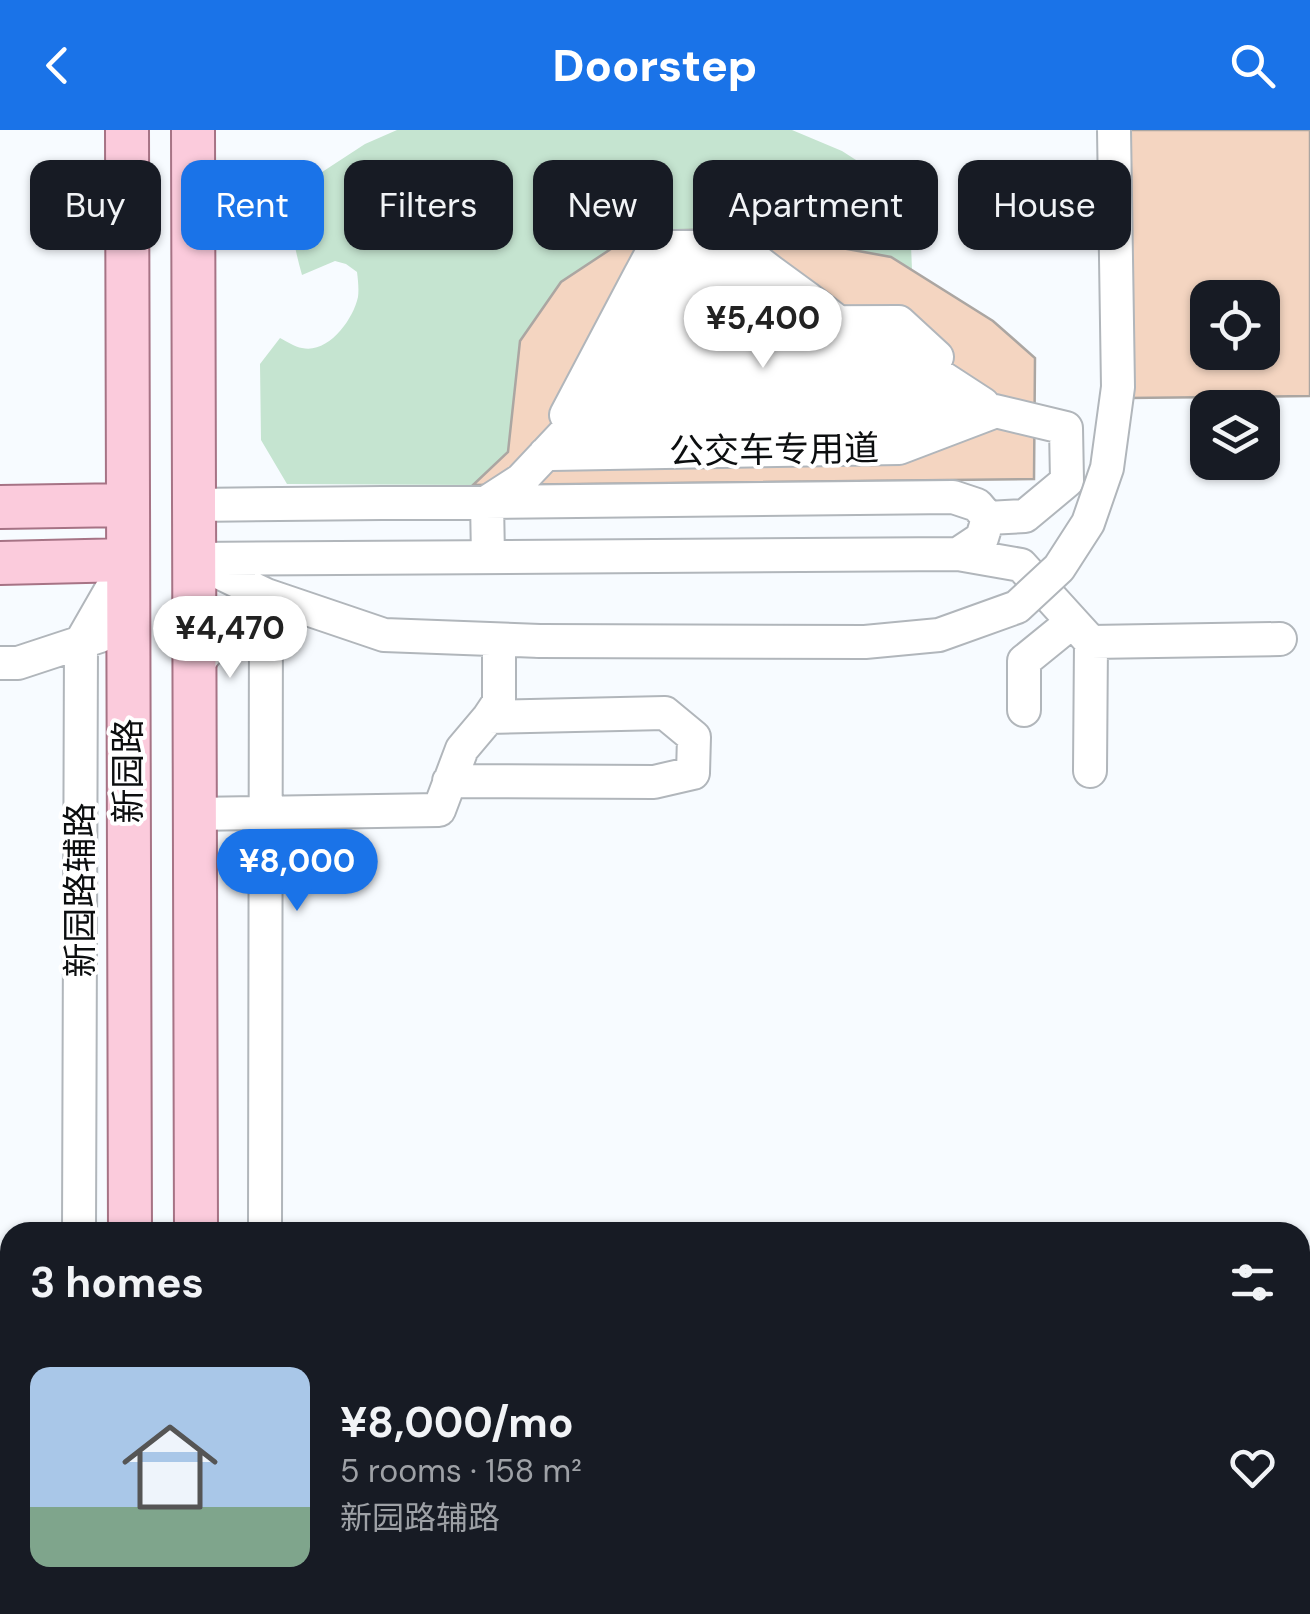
<!DOCTYPE html>
<html lang="en">
<head>
<meta charset="utf-8">
<style>
	:root { --surface:#171b24; --page:#20242c; --text:#f1f3f6; --muted:#9ea1a6; --accent:#1a73e8 }
	body { margin:0; font-family:"DM Sans","Noto Sans SC",sans-serif; background:var(--page); color:var(--text); height:100vh; display:flex; flex-direction:column; font-size:38px; white-space:nowrap }
	* { box-sizing:border-box; margin:0 }
	p { font-size:32px; color:var(--muted) }
	.icon { flex:none; width:55px; height:55px; fill:none; stroke:currentColor; stroke-width:2; stroke-linecap:round; stroke-linejoin:round }
	.map { position:relative; flex:1; overflow:hidden }
	.details { position:absolute; left:0px; top:1092px; width:1310px; height:392px; display:flex; flex-direction:column; background:var(--surface); border-radius:30px 30px 0 0; box-shadow:0 2px 8px #0004 }
	.details>* { flex:none }
	.banner { position:absolute; left:30px; top:30px; width:1250px; height:90px; display:flex; gap:20px }
	.tools { position:absolute; left:1190px; top:150px; display:grid; gap:20px }
	.tools a { display:grid; place-items:center; width:90px; height:90px; border-radius:20px; background:var(--surface); box-shadow:0 2px 8px #0004; font-size:50px }
	.price { position:absolute; translate:-50% -85px; padding:0 22px; border-radius:35px; background:#fff; color:#222; font-size:32px; line-height:65px; filter:drop-shadow(0 2px 5px #0008) }
	.price::after { content:''; position:absolute; left:50%; top:60px; width:30px; height:22px; margin-left:-15px; background:inherit; clip-path:polygon(0 0,100% 0,50% 100%) }
	.price.on { background:var(--accent); color:#fff }
	ul { padding:0; list-style:none }
	li { display:flex; align-items:center; gap:30px; height:250px; padding:0 30px }
	li span { display:grid; place-items:center; flex:none; width:280px; height:200px; border-radius:20px; color:#555 }
	li>.icon { margin-inline-start:auto }
	span .icon { width:120px; height:120px; fill:#fffc; stroke-width:1 }
	li b { font-size:42px }
	h2 { display:flex; justify-content:space-between; align-items:center; height:120px; padding:0 30px; font-size:42px }
	.pill { padding:0 35px; border-radius:20px; background:var(--surface); box-shadow:0 2px 8px #0004; font-size:35px; line-height:90px }
	.pill.on { background:var(--accent); color:#fff }
	header { display:flex; justify-content:space-between; align-items:center; height:130px; padding:0 30px; background:var(--accent); color:#fff; font-size:45px; font-weight:800 }
	.map>svg:first-child { display:block }
	.green { fill:#c5e4d0 }
	.building { fill:#f4d5c1; stroke:#aba6a2; stroke-width:2.5; fill-rule:evenodd }
	.lines { fill:none; stroke-linecap:round; stroke-linejoin:round }
	.minor-casing { stroke:#b1b6bb; stroke-width:36 }
	.major-casing { stroke:#a67385; stroke-width:46 }
	.minor { stroke:#fff; stroke-width:32 }
	.major { stroke:#fbcbdc; stroke-width:42 }
	.minor-bridge-casing { stroke:#b1b6bb; stroke-width:36; stroke-linecap:butt }
	.minor-bridge { stroke:#fff; stroke-width:32 }
	.labels { text-anchor:middle; stroke-width:8; stroke-linejoin:round; paint-order:stroke }
	.street-label { font-size:35px; fill:#0c0e0f; stroke:#fff }
</style>
</head>
<body>
<header><svg class="icon" aria-label="back" viewBox="0 0 24 24"><path d="M15 5l-7 7 7 7"/></svg>Doorstep<svg class="icon" aria-label="search" viewBox="0 0 24 24"><circle cx="10" cy="10" r="6"/><path d="M15 15l6 6"/></svg></header>
<div class="map">
<svg width="1310" height="1484" viewBox="0 0 1310 1484">
	<rect width="100%" height="100%" fill="#f7fbff"/>
	<path class="green" d="M397,0h395l50,21 67,43 3,76 -21,-13 -153,-28 -99,2 -78,51 -41,59 -12,111 -35,33 -186,-1 -26,-44 -1,-76 20,-26c6,3 15,9 22,10 26,6 51,-28 56,-51 1,-8 0,-17 -1,-25l-11,-8 -11,-3 -33,14c-8,-29 -14,-55 -9,-84l72,-47z"/>
	<path class="building" d="M1125,0h185v266l-182,2zM1208,168h54v54h-54z
		M738,99l153,28 102,64 42,37 -1,121 -561,6 35,-33 12,-111 41,-59 77,-51z"/>
	<g class="lines">
		<g class="minor-casing">
			<path id="minor" d="M641,143l14,-26h84l31,24
				M619,205l23,-36 165,-1 31,24
				M614,231l29,-38 256,-1 38,35
				M616,267l29,-23 255,-1 26,10
				M566,285l75,-142 129,-2 37,27
				M602,307l42,-12 257,-2 40,-5
				M545,324l99,-55 256,-4 95,16 71,17 1,53 -42,35 -37,2
				M552,324l347,-6 92,-35
				M193,375l760,-8 24,8 11,13
				M958,424l63,11 70,77 189,-3
				M488,427l-1,-55 34,-22 123,-131 256,1 83,54
				M193,429l765,-5 24,-16 6,-20
				M202,434l64,31 118,40 156,6
				M0,533h18l82,-27
				M193,540l33,-44 40,-31
				M1024,580v-49l48,-39
				M1090,641l1,-129
				M449,651l205,1 39,-9 1,-36 -29,-24 -176,4
				M194,684l245,-4 23,-61 27,-32 10,-15v-61
				M79,1102l2,-590 47,-82
				M265,1102l1,-637
				M0,1211h10
				M1272,1475l3,9
				M77,1484v-9
				M264,1484v-9"/>
		</g>
		<g class="major-casing">
			<path id="major" d="M127,0l3,1102
				M193,0l3,1102
				M0,377l127,-2
				M0,433l128,-3
				M132,1475v9
				M198,1475v9"/>
		</g>
		<use href="#minor" class="minor"/>
		<use href="#major" class="major"/>
		<g class="minor-bridge-casing">
			<path id="minor-bridge" d="M540,511l325,1 74,-7 78,-28 42,-39 29,-45 19,-55 11,-81 -4,-257"/>
		</g>
		<use href="#minor-bridge" class="minor-bridge"/>
	</g>
	<g class="labels">
		<g class="street-label">
			<text transform="translate(774 320) rotate(-1)" y="12">公交车专用道</text>
			<text transform="translate(128 641) rotate(-90)" y="12">新园路</text>
			<text transform="translate(80 760) rotate(-90)" y="12">新园路辅路</text>
		</g>
	</g>
</svg>
<div class="tools">
<a><svg class="icon" aria-label="locate" viewBox="0 0 24 24"><circle cx="12" cy="12" r="6"/><path d="M12 2v4M12 18v4M2 12h4M18 12h4"/></svg></a>
<a><svg class="icon" aria-label="layers" viewBox="0 0 24 24"><path d="M12 4l9 5-9 5-9-5zM3 14l9 5 9-5"/></svg></a>
</div>
<b class="price" style="left:763px;top:241px">¥5,400</b>
<b class="price" style="left:230px;top:551px">¥4,470</b>
<b class="price on" style="left:297px;top:784px">¥8,000</b>
<div class="banner">
<a class="pill">Buy</a>
<a class="pill on">Rent</a>
<a class="pill">Filters</a>
<a class="pill">New</a>
<a class="pill">Apartment</a>
<a class="pill">House</a>
</div>
<section class="details">
<h2>3 homes<svg class="icon" aria-label="filters" viewBox="0 0 24 24"><path d="M4 7h16M4 17h16"/><circle cx="9" cy="7" r="2"/><circle cx="15" cy="17" r="2"/></svg></h2>
<ul>
<li><span style="background:linear-gradient(#a9c7e8 70%,#7fa58c 0)"><svg class="icon" aria-label="home" viewBox="0 0 24 24"><path d="M3 11l9-7 9 7M6 9v11h12V9"/></svg></span><div><b>¥8,000/mo</b><p>5 rooms · 158 m²</p><p>新园路辅路</p></div><svg class="icon" aria-label="heart" viewBox="0 0 24 24"><path d="M12 20l-8-8c-3-5 5-10 8-4 3-6 11-1 8 4z"/></svg></li>
</ul>
</section>
</div>
</body>
</html>
